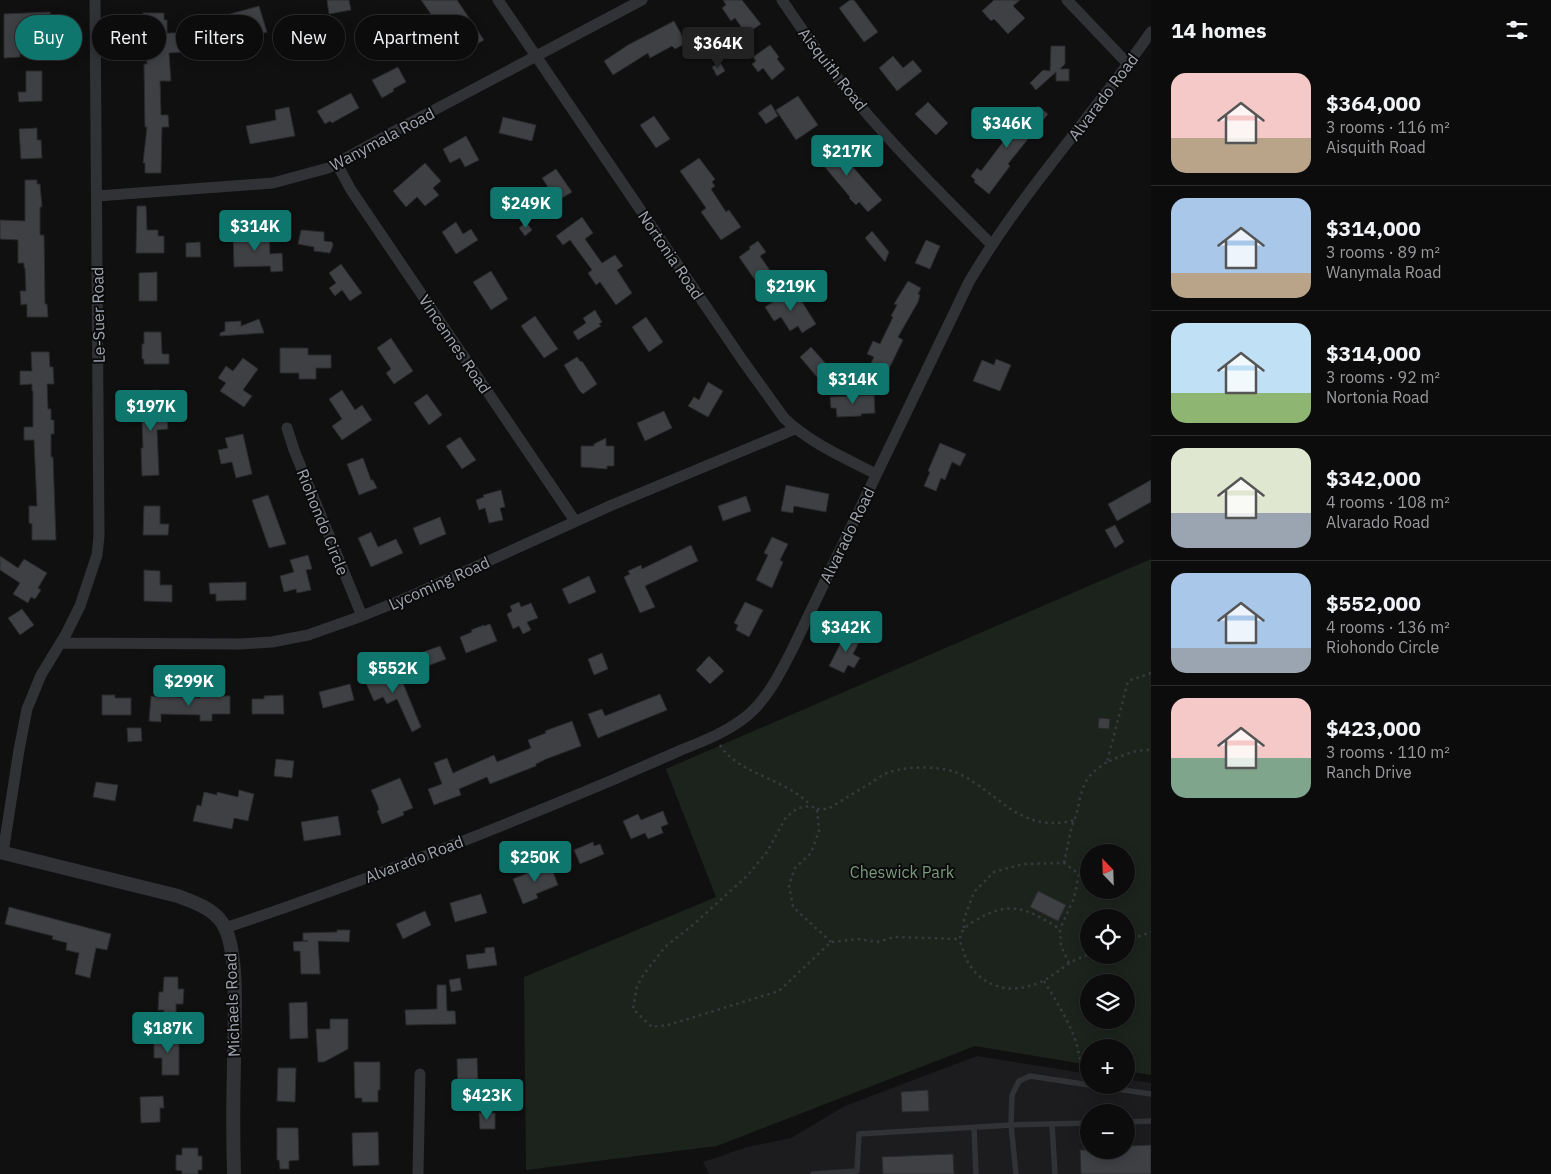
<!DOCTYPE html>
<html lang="en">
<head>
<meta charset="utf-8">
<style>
	:root { --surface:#0c0c0d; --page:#151516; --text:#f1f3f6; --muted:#9a9b9d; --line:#2c2c2e; --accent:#0f766e }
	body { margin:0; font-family:"IBM Plex Sans",sans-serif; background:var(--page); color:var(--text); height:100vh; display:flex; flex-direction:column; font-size:19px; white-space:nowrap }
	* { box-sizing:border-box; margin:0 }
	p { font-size:16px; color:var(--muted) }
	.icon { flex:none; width:28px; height:28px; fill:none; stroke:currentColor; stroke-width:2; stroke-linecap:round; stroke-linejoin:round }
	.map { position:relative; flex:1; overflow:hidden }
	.panel { display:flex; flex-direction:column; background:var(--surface); width:400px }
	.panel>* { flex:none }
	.hud { position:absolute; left:15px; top:15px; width:475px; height:45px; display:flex; gap:10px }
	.needle { width:32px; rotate:337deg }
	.fabs { position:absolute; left:1080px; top:844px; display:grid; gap:10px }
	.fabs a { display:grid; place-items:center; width:55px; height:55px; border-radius:50%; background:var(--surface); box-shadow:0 2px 12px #0003,0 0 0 1px var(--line); font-size:25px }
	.price { position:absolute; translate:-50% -42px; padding:0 11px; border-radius:5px; background:var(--accent); color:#fff; font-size:16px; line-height:32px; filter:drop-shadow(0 1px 2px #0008) }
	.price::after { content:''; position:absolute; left:50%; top:30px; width:15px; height:11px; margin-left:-8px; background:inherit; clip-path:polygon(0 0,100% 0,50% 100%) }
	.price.on { background:#222; color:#fff }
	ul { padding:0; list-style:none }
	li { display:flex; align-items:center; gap:15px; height:125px; padding:0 20px }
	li+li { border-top:1px solid var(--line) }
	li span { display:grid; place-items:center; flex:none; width:140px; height:100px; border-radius:15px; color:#555 }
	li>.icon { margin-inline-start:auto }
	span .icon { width:60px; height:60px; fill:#fffc; stroke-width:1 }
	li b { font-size:21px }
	h2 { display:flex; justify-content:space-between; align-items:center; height:60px; padding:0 20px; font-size:21px }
	.tag { padding:0 18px; border-radius:22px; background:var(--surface); box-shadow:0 2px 12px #0003,0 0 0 1px var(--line); font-size:18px; line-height:45px }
	.tag.on { background:var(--accent); color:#fff }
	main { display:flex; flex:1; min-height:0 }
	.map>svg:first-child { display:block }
	.built { fill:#1c1c1e; fill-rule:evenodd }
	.green { fill:#1c231d; fill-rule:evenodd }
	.building { fill:#3f4044; stroke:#2a2a2d }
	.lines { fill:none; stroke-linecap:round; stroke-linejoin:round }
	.path { stroke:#37393c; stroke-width:2.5; stroke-dasharray:2.5 4; stroke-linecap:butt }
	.service { stroke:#313236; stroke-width:5.5 }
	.minor { stroke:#313236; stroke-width:11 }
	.tertiary { stroke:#313236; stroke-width:14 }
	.labels { text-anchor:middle; stroke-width:4; stroke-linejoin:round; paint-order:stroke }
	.street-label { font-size:16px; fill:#a2a6b1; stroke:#0b0b0c }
	.park-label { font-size:16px; fill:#7a9b7c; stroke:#0b0b0c }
</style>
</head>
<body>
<main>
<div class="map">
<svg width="1151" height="1174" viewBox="0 0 1151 1174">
	<rect width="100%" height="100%" fill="#101011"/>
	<path class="built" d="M977,1056l112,18v11h37v-6l25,4v91h-442l-6,-12 44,-15 44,-9 54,-32zM1089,1112h37v38h-37z"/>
	<path class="green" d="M1151,559v516l-25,-4v-23h-37v17l-114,-19 -258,100 -191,24 -2,-193 192,-80 -50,-128zM1089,852h37v38h-37zM1089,918h37v37h-37zM1089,982h37v38h-37z"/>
	<path class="building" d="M327,0h22l2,10 -22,4z
		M421,0h36l27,40 -17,10 -7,-11 -8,5z
		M723,0h19l19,24 -15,10 -11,-16 -4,3 -9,-13 4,-3z
		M850,0h4l24,32 -14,10 -25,-34z
		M994,0h26l-7,6 12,12 -17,16 -14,-15 -3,2 -9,-10z
		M259,6l8,26 -29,9 -2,-8 -13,4 -2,-9 -6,2 -3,-11z
		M50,12l2,20h3l1,12 -36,2v11l-16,1v-44z
		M143,13h21v7h3v13h26v19l-24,1 2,28h-11l1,34h7l1,12h-7l-1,46h-16v-10h-2l4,-36h-2l-1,-63h3l-1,-28h-2z
		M674,21l12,22 -11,6 -3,-3 -22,12 -2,-5 -35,22 -9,-14 24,-16z
		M770,45l9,12 -2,2 8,10 -13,11 -9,-12 -5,4 -6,-8 4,-3 -3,-4z
		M1051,46h14v18l-5,5h9v12h-13v-9l-20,18 -6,-7 13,-13 7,1z
		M893,56l10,12 10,-8 9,11 -25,20 -18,-23z
		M720,62l5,9 -8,5 -5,-9z
		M398,67l8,15 -13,7 1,2 -12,7 -10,-18z
		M26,71h16v30l-23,1 -1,-10h8z
		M351,93l8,15 -27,15 -2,-2 -5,3 -8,-13z
		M798,96l20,29 -22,15 -20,-30z
		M928,102l20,21 -12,12 -21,-21z
		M771,104l7,12 -12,8 -8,-11z
		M1038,106l10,8 -40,50 2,2 -21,28 -15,-12 1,-2 -4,-4 6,-8 4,3 22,-29 -18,-18 6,-7 19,18 20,-25 3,2z
		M289,107l6,29 -45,8 -4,-18 30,-6 -1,-10z
		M654,116l16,23 -14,9 -16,-23z
		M503,117l33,8 -4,16 -33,-8z
		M37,128v12h4l1,18 -21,1 -2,-30z
		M466,136l13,24 -14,7 -5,-9 -10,5 -7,-14z
		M829,140l53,60 -14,12 -9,-10 -3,3 -7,-7 1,-1 -37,-44z
		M699,158l16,21 -3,3 3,4 -4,3 15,23 3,-2 12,17 -20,13 -20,-28 5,-4 -26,-37z
		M425,163l16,18 -8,7 6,7 -14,11 -8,-9 -11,10 -13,-16z
		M556,169l16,23 -15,9 -15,-23z
		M25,180h12v4h3l2,23h-2v28h4l1,69h2l1,13h-21v-13l-6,1 -1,-14h6l-1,-23h-1v-5h-6v-23l-18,-1v-19l25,1z
		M137,206h9l1,24h11v6h6v17h-28z
		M582,217l11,16 -8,6 17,24 13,-8 8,11 -6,4 15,23 -16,12 -16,-23 -4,3 -8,-12 4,-3 -22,-30 -7,5 -7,-9z
		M456,222l7,12 8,-5 7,11 -22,14 -14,-22z
		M526,222l6,8 -7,6 -6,-8z
		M301,230l23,2v9l8,1 1,3 -3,8 -16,-2v-4l-16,-3z
		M872,231l17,21 -4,10 -20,-24z
		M269,232l1,22 12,-1 1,18 -12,1 -1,-6 -36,1 -1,-34z
		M926,240l14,6 -10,23 -15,-6z
		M758,241l8,11 -6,4 11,16 -14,11 -18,-26 11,-8 -1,-2z
		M200,242l1,15h-15v-14z
		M341,264l21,29 -12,8 -8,-11 -7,6 -6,-8 7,-5 -7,-10z
		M491,271l17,28 -17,11 -18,-28z
		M157,272v29h-18v-28z
		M908,281l13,7 -3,6 2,1 -2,7 -20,35 5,3 -18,37 -17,-8 6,-12 -7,-3 6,-13 7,3 13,-27 -2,-1 6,-11 -3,-1z
		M794,289l22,35 -14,9 -4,-7 -8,5 -9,-14 -7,4 -9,-14z
		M595,310l7,12 -3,2 2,2 -23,14 -5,-8 13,-9 -3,-5z
		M535,316l23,33 -14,9 -23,-32z
		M646,317l17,25 -14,10 -17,-25z
		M259,319l5,14 -44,3v-3l5,-2v-9l16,-1v5z
		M144,332h17l1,22h7v10h-25v-5h-2v-15h2z
		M391,338l22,33 -19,13 -8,-11 5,-4 -14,-21z
		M811,347l17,19 -11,11 -17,-20z
		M280,348h28v7h23v13h-15v11h-17v-6h-19z
		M31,352h18l1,15h3l1,17h-7l1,25h3v11h3v14h-3v23h2l3,83h-24v-16l-3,-1v-17h8l-3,-66h-10v-13h9v-36h-1v-7l-12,1v-14h12z
		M577,357l4,5 1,-1 15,23 -14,10 -4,-4 -15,-25z
		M243,358l15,11 -15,21 9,6 -8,11 -24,-16 6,-8 -8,-5 8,-12 7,5z
		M996,359l15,6 -11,26 -27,-10 9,-21 12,5z
		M708,382l15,9 -15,26 -20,-11 6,-9 5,3z
		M158,390l1,29h8l1,10 -11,1 2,45 -17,1 -1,-28h2l-2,-57z
		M342,390l13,20 7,-5 10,15 -30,20 -10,-14 10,-7 -13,-20z
		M427,394l15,21 -13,10 -15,-22z
		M874,395l1,18 -14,1v2l-24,1 -1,-9h-5l-1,-11z
		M664,411l8,17 -27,13 -8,-18z
		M243,434l9,40 -16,4 -4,-16 -11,2 -3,-14 10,-2 -3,-10z
		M460,437l16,23 -14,9 -16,-23z
		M606,438v8h8v20h-7v3l-26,-2v-21h13v-2z
		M940,443l26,11 -6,12 -8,-4 -7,18 -4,-2 -5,13 -12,-5 6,-14 -2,-1z
		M363,458l8,22h2l4,8 -18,7 -12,-31z
		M1151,480v22l-34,19 -9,-17z
		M786,485l43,9 -3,18 -32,-6 -1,7 -12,-2z
		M501,490l4,17 -5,1 3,12 -14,3 -4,-15 -6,2 -3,-10 8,-3 -1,-2z
		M268,495l18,49 -17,4 -17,-48z
		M746,496l5,15 -28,10 -5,-15z
		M144,506h16v18h9l-1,11h-25z
		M440,517l6,17 -26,11 -7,-17z
		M1115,525l9,17 -9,6 -10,-18z
		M371,532l7,15 18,-8 7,14 -32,14 -13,-29z
		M772,537l16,7 -8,16 3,2 -11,26 -16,-8 12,-25 -4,-2z
		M691,545l7,16 -53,25 10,21 -15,6 -16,-36 6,-3 -2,-3 13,-6 1,4z
		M308,555l4,14 -6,1 5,20 -14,3 -1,-4 -12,3 -4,-16 14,-4 -4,-12z
		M0,556l18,12 6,-9 23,14 -9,15 3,2 -6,9 -4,-2 -3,6 -15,-9 7,-11 -20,-13z
		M144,570l16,1v14h12v17l-28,-1z
		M589,576l7,16 -27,12 -7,-15z
		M246,582v18l-30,1v-7h-6l-1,-11z
		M519,602l2,5 10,-4 7,15 -11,4 4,8 -8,4 -4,-8 -6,3 -6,-15 5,-3 -2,-5z
		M745,602l18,8 -14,27 -13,-7 2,-5 -4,-2z
		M22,609l12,16 -14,10 -12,-17z
		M490,624l7,17 -31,12 -6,-16 12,-5 -1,-2 13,-5v1z
		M847,631l14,7 -8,16 7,4 -6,10 -6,-3 -4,8 -15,-7z
		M440,646l6,13 -26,10 -5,-14z
		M602,653l6,16 -14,6 -6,-16z
		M709,656l15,15 -14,13 -14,-14z
		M396,666l25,61 -9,5 -15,-33 -10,5 -4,-7 -9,4 -9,-20 10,-4 -1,-2z
		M350,684l4,16 -31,8 -4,-16z
		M660,694l7,16 -69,28 -10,-24 14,-5 3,7z
		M102,695h13v3h16v17h-29z
		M283,695l1,19h-32v-15h12v-3z
		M151,696l49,2v-2h30v18h-18v7h-12v-6l-39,-1v8l-12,-1z
		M1099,718l11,1 -1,10 -11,-1z
		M572,721l9,25 -35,13 -10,5v2l-46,18 -3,-7 -28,12 2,6 -27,10 -6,-16 14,-5 -8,-21 13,-5 6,15 41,-18 3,7 34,-14 -3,-8 18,-7 -1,-2z
		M127,728h14l1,13 -14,1z
		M276,759l18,2 -2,17 -18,-2z
		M400,778l13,30 -10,4 1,3 -22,9 -5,-13 2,-1 -1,-4 -7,-16z
		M96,782l22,3 -3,16 -22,-4z
		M239,790l15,4 -6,27 -14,-3 -2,11 -39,-8 4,-16 4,1 3,-14 13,3v-3l21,5z
		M663,811l5,13 -7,3 2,6 -15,6 -3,-6 -14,6 -8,-18 15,-7 3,6z
		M338,816l3,19 -37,6 -3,-19z
		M593,842l1,4 6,-2 4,10 -24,10 -6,-14z
		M550,864l8,21 -22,9 2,4 -15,6 -10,-25z
		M1038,891l28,14 -8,16 -28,-14z
		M481,894l6,19 -32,9 -5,-19z
		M9,907l102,27 -4,16 -11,-2 -6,30 -15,-4 4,-21 -13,-3 1,-7 -15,-4 1,-3 -48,-12z
		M425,911l6,14 -28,14 -7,-15z
		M337,930h13l-1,12 -31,-1 2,33h-19l-1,-23h-6l-1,-9 15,-1h-5v-8l34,-1z
		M494,947l3,18 -29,4 -2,-14 19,-2v-5z
		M164,977h14v12h6l-1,15h-7v13l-13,-1 1,-6h-6l1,-18h4z
		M460,978l2,12 -11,2 -2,-12z
		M437,985h9l1,26h8l1,13 -50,1 -1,-15 32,-1z
		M307,1002l1,36 -18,1 -1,-36z
		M330,1019h18v30l-24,13h-6l-2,-33h14z
		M162,1036h17v39h-17v-17h-8v-18h8z
		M477,1058l1,25h5v9l-5,1v14h-13v-3h-5v-8h-2l-1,-37z
		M354,1062h26v28h-2v12h-16v-4h-7z
		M278,1068h18l-1,34 -18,-1z
		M928,1090l1,21 -27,1 -1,-20z
		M163,1096l1,12h-4v14l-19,1 -1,-26z
		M479,1113h16v16h-15z
		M277,1128h21l1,32 -10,1v8h-9l-1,-9h-2z
		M378,1132l1,33 -26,1 -1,-33z
		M1151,1145v29h-70l-1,-24h46v-4z
		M182,1148h16v8h4v14h-4v4h-16v-3l-6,-1v-15h6z
		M953,1154l1,20h-71l-1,-17z"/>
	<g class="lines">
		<path class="path" d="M1151,673l-23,8 -21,81c14,-6 29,-13 44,-12
			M720,745c17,29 66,33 91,61
			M817,809h11c13,-8 26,-16 39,-24 8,-4 15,-11 23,-13 18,-6 48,-6 65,0 43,18 63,63 120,48
			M1064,863l8,-38c8,-15 6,-34 17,-48 4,-6 13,-11 18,-15
			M964,928v-9l10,-27 20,-20 29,-8 41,-1 15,11 -5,24 -14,31
			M1126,941l25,-9
			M831,942l-38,-35 -4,-22 6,-17 16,-15 8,-22 -2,-22 -6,-3 -13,2 -12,9 -19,35 -20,24 -53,48 -29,23 -21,27 -7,12 -4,23 19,18 16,-2 111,-34 52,-49 27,-3 19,3 18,-5 64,2
			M1069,963l-8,-17 -1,-17c-34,-21 -50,-30 -87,-7 -6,4 -13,9 -13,17 0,4 2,8 3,11 7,27 35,44 62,37 19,-4 28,-12 43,-23 6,-4 14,-7 21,-10
			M1044,981c18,30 38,59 37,95"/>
		<path class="service" d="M1089,1085l62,9
			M1126,1122l25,-1
			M1052,1124l3,50
			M974,1127l2,47
			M813,1174l44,-3 2,-37 152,-9 78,-2
			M1016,1174l-5,-49 1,-30 7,-14 11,-5 59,9"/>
		<path class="minor" d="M498,0l245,361 41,57c26,25 61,40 92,56
			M782,0c23,34 47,69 74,101 42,50 89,97 135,143
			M1067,0l61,64
			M337,164l14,26 224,331
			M97,196l176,-13 55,-15 76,-42 238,-126
			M287,428l7,22 68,166
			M61,643l179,1 32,-2 36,-7 54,-19 49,-20 201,-91 183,-76
			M3,853l16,-103 8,-41 14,-34 25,-41 14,-28 17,-51 2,-19 -4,-536
			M225,928c132,-44 262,-95 390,-149 22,-10 44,-19 66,-29 23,-9 48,-19 67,-35 20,-17 32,-42 44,-65l177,-368c52,-89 123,-165 182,-250
			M418,1174l2,-100"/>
		<path class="tertiary" d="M0,852l178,44c16,6 36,13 45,28 17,28 11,105 11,139 -1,37 -1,74 0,111"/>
	</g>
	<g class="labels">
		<g class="street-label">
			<text transform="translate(833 69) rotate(52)" y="6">Aisquith Road</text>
			<text transform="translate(1103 97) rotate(-53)" y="6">Alvarado Road</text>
			<text transform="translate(382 139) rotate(-28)" y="6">Wanymala Road</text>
			<text transform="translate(671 255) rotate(56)" y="6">Nortonia Road</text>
			<text transform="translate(98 315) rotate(-91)" y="6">Le-Suer Road</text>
			<text transform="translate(455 344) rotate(56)" y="6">Vincennes Road</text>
			<text transform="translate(323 522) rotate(68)" y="6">Riohondo Circle</text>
			<text transform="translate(847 535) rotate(-64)" y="6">Alvarado Road</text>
			<text transform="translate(439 583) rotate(-24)" y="6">Lycoming Road</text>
			<text transform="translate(414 859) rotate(-21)" y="6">Alvarado Road</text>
			<text transform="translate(232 1005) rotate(-92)" y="6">Michaels Road</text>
		</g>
		<g class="park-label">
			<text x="902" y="878">Cheswick Park</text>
		</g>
	</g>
</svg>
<div class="fabs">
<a><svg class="needle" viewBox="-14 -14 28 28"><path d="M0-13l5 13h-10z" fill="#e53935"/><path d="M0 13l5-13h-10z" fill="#9a9b9d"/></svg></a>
<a><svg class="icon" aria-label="locate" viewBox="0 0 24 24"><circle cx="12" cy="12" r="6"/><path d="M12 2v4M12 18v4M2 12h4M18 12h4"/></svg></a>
<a><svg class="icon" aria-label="layers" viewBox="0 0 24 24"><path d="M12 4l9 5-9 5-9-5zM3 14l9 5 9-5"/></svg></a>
<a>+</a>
<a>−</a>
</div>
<b class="price on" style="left:718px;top:69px">$364K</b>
<b class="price" style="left:1007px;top:149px">$346K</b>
<b class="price" style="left:847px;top:177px">$217K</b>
<b class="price" style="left:526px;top:229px">$249K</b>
<b class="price" style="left:255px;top:252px">$314K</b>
<b class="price" style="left:791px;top:312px">$219K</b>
<b class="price" style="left:853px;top:405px">$314K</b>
<b class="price" style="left:151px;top:432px">$197K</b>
<b class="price" style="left:846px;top:653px">$342K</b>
<b class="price" style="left:393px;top:694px">$552K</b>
<b class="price" style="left:189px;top:707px">$299K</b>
<b class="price" style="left:535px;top:883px">$250K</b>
<b class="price" style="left:168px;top:1054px">$187K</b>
<b class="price" style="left:487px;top:1121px">$423K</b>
<div class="hud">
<a class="tag on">Buy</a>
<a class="tag">Rent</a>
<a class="tag">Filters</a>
<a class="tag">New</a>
<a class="tag">Apartment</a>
</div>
</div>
<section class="panel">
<h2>14 homes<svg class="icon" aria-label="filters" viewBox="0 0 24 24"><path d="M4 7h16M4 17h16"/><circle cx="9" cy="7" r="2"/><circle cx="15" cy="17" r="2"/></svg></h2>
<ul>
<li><span style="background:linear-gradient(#f6c9c9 65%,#b9a48a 0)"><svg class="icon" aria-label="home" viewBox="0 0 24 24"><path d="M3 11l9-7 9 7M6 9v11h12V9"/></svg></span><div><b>$364,000</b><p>3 rooms · 116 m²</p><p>Aisquith Road</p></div></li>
<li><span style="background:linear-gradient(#a9c7e8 75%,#b9a48a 0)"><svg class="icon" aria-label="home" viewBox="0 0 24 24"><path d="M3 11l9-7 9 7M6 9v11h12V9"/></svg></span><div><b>$314,000</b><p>3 rooms · 89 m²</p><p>Wanymala Road</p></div></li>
<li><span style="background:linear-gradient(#bfe0f5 70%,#8fb573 0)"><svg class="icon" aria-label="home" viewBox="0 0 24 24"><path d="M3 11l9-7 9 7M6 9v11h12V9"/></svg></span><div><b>$314,000</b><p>3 rooms · 92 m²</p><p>Nortonia Road</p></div></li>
<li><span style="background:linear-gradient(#dfe7d0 65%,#9aa5b1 0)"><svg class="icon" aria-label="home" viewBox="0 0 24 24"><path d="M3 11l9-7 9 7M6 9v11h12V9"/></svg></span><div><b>$342,000</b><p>4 rooms · 108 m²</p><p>Alvarado Road</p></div></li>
<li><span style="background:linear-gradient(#a9c7e8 75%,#9aa5b1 0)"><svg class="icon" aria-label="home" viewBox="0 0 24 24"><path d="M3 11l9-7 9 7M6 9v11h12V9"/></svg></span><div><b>$552,000</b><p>4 rooms · 136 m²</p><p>Riohondo Circle</p></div></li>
<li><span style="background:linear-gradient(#f6c9c9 60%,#7fa58c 0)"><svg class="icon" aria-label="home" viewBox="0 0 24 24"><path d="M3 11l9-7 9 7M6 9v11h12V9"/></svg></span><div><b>$423,000</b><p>3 rooms · 110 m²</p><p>Ranch Drive</p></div></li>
</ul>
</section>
</main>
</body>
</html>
